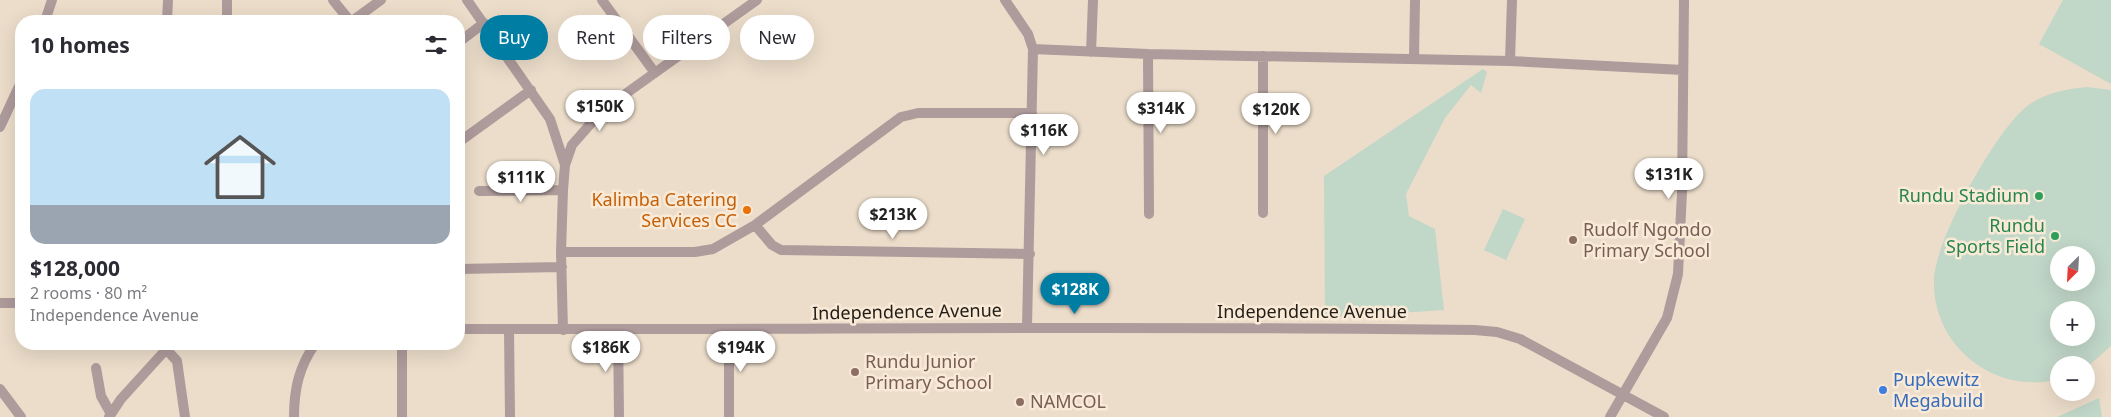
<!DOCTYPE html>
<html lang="en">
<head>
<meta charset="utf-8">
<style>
	:root { --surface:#fff; --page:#f2f2f3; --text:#2b2b33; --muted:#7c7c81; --line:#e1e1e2; --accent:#007da3 }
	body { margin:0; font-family:"Noto Sans",sans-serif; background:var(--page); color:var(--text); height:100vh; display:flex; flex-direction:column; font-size:19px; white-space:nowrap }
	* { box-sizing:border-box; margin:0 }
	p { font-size:16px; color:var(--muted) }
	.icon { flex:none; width:28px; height:28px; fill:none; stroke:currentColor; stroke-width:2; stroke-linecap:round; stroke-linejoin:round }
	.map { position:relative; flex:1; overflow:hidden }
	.sheet { position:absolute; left:15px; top:15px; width:450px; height:335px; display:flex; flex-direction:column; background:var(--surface); border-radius:20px; box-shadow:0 5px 20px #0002 }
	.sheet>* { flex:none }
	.banner { position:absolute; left:480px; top:15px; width:475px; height:45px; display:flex; gap:10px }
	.needle { width:32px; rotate:204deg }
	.tools { position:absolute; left:2050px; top:246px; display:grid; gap:10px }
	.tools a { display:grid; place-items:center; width:45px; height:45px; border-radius:50%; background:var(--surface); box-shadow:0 5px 20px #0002; font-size:25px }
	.price { position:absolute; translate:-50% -42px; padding:0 11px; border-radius:18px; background:#fff; color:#222; font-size:16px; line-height:32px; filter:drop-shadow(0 1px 2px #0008) }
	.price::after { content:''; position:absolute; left:50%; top:30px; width:15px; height:11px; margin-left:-8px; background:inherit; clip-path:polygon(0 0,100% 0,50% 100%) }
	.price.active { background:var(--accent); color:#fff }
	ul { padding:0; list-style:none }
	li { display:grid; align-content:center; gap:10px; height:265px; padding:0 15px }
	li+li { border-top:1px solid var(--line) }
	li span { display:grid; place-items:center; height:155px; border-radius:15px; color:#555 }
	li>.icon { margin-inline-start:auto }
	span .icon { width:90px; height:90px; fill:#fffc; stroke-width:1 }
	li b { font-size:21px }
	h2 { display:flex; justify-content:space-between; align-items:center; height:60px; padding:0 15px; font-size:21px }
	.pill { padding:0 18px; border-radius:22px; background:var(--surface); box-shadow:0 5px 20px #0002; font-size:18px; line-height:45px }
	.pill.active { background:var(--accent); color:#fff }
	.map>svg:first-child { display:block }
	.green { fill:#c1d7c8; fill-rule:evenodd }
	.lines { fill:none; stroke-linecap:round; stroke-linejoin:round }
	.minor { stroke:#ae9b9b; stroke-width:10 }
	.leisure-dot { fill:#2e9e5b; stroke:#f9ead7; stroke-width:2 }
	.food-dot { fill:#e8710a; stroke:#f9ead7; stroke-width:2 }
	.education-dot { fill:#8d6e63; stroke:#f9ead7; stroke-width:2 }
	.shop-dot { fill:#3f7fe0; stroke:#f9ead7; stroke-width:2 }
	.labels { text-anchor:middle; stroke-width:5; stroke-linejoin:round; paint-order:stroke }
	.leisure-label { font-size:18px; fill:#27864d; stroke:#f9ead7; text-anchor:end }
	.food-label { font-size:18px; fill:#c56008; stroke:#f9ead7; text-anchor:end }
	.education-label { font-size:18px; fill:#785e54; stroke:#f9ead7; text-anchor:start }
	.street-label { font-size:18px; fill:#221d16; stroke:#f9ead7 }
	.shop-label { font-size:18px; fill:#366cbe; stroke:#f9ead7; text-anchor:start }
</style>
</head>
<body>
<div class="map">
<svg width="2111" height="417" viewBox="0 0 2111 417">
	<rect width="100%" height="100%" fill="#ecddca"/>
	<path class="green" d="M2063,0h48v84l-72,-40z
		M1483,69l4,3 -6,21 -10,-8 -26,33 -39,76 3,22 26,13 9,81 -119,8 -1,-142z
		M2087,87l24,3v256l-25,22v-3h-27v14c-64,17 -127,-33 -125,-99 0,-38 64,-155 96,-176 18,-12 37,-15 57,-17zM2059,255h27v27h-27zM2059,310h27v28h-27z
		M1503,209l22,10 -19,41 -22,-10z
		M2099,398l3,19h-45z"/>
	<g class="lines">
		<path class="minor" d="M227,0v21
			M333,0l17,21
			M467,0l83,119 15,46
			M602,0l53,73
			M1005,0l23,34 5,15 -6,278
			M45,21l7,-21
			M167,21l1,-21
			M352,21l29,-21
			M459,42l25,-19
			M1033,49l115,5 362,7 173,9
			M1091,52l2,-52
			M1148,54l1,160
			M1263,56v157
			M1414,59l1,-59
			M1510,61l2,-61
			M0,127l21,-45
			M459,142l72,-52
			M479,191l84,-1
			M755,225l17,20 9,5 249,4
			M561,252h134l18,-3 42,-24 146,-108 17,-4h114
			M459,269l103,-2
			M0,303h21
			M459,329c339,1 677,-4 1016,1l22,2 23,7 144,78
			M509,329l1,88
			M618,329l1,88
			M563,330l-2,-78 2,-62 2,-25 7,-20 22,-25 34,-28 129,-92
			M729,330v87
			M402,344v73
			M165,348l12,13 8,56
			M96,368l5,28 10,18
			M0,389l21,28
			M109,417l12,-18 50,-55
			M294,417c0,-28 5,-50 21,-73
			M1610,417l57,-99 11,-44 4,-82 2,-192"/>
	</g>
	<g class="leisure-dot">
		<circle cx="2039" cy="196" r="5"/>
		<circle cx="2055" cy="236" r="5"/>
	</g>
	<circle class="food-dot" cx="747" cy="210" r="5"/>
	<g class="education-dot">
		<circle cx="1573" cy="240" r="5"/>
		<circle cx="855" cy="372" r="5"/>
		<circle cx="1020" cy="402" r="5"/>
	</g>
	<circle class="shop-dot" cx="1883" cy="390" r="5"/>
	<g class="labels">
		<g class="leisure-label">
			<text x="2029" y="202">Rundu Stadium</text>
			<text x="2045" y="232">Rundu<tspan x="2045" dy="21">Sports Field</tspan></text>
		</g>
		<g class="food-label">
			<text x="737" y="206">Kalimba Catering<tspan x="737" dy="21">Services CC</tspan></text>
		</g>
		<g class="education-label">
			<text x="1583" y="236">Rudolf Ngondo<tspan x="1583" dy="21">Primary School</tspan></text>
			<text x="865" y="368">Rundu Junior<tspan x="865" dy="21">Primary School</tspan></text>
			<text x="1030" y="408">NAMCOL</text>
		</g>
		<g class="street-label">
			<text transform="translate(907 312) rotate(-1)" y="6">Independence Avenue</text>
			<text x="1312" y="318">Independence Avenue</text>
		</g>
		<g class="shop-label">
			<text x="1893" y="386">Pupkewitz<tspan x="1893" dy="21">Megabuild</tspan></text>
		</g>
	</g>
</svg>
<div class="tools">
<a><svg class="needle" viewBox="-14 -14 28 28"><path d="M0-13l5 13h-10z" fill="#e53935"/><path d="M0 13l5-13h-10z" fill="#7c7c81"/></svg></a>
<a>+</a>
<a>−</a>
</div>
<b class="price" style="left:600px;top:132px">$150K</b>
<b class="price" style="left:1161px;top:134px">$314K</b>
<b class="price" style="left:1276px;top:135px">$120K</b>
<b class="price" style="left:1044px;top:156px">$116K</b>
<b class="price" style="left:1669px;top:200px">$131K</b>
<b class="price" style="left:521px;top:203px">$111K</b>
<b class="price" style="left:893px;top:240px">$213K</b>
<b class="price active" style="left:1075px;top:315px">$128K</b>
<b class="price" style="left:606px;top:373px">$186K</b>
<b class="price" style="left:741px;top:373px">$194K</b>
<div class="banner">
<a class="pill active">Buy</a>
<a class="pill">Rent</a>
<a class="pill">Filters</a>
<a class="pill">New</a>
</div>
<section class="sheet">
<h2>10 homes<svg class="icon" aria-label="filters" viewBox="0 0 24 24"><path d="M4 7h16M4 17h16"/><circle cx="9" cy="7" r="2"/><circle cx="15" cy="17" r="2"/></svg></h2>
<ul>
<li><span style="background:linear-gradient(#bfe0f5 75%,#9aa5b1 0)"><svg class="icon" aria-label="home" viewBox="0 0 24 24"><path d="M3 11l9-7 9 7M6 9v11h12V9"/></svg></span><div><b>$128,000</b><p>2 rooms · 80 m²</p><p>Independence Avenue</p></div></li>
</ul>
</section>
</div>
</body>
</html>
